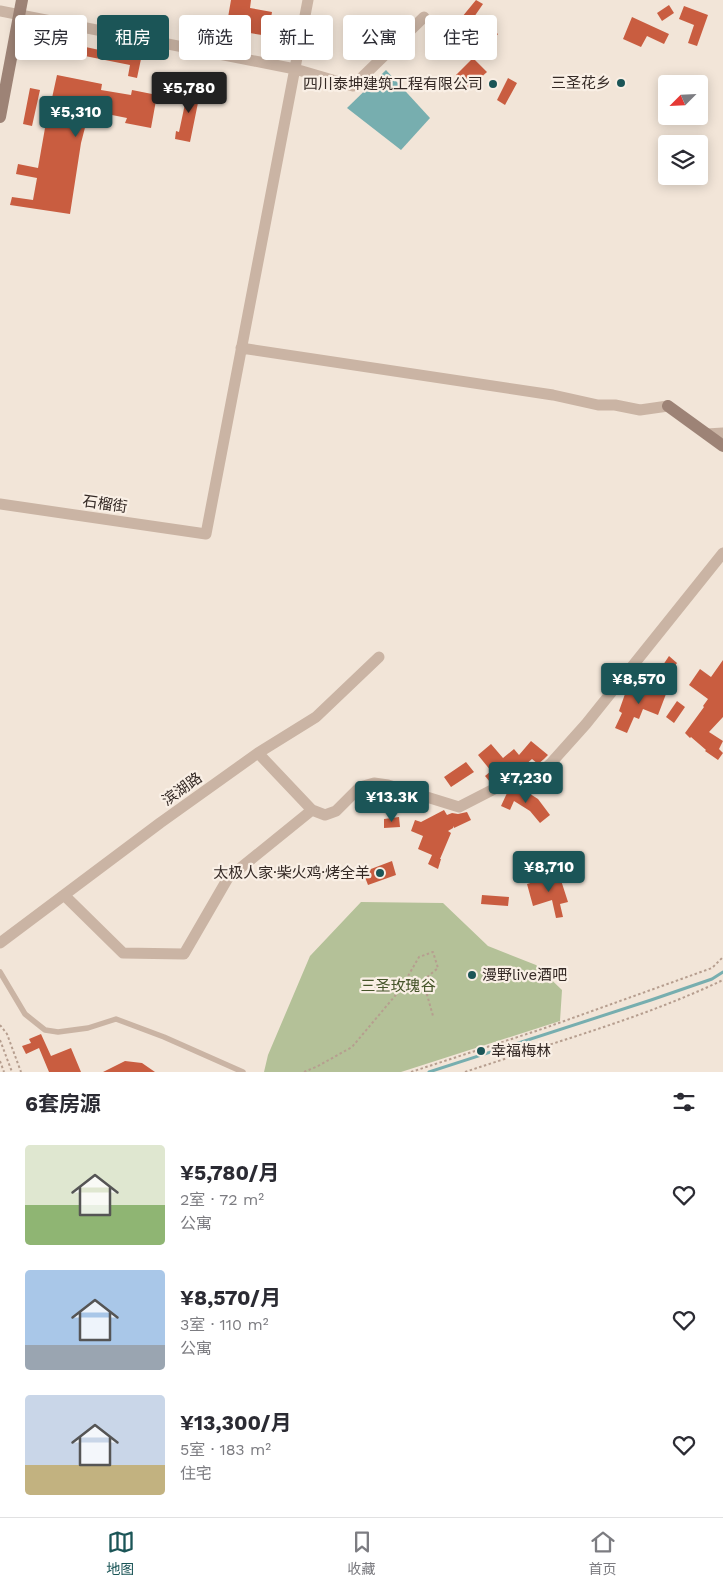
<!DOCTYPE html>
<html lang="zh">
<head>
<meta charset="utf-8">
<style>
	:root { --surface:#fff; --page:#f7f7f7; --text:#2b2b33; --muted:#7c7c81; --line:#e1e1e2; --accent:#1b5557 }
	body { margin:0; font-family:"Work Sans","Noto Sans SC",sans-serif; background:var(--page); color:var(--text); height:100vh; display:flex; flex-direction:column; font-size:19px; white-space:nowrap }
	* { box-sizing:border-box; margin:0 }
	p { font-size:16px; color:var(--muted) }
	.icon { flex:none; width:28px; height:28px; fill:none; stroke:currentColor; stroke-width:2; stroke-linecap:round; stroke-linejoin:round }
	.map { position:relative; height:1072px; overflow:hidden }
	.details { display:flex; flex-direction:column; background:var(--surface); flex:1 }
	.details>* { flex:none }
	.banner { position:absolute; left:15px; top:15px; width:694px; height:45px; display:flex; gap:10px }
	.needle { width:32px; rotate:246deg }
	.tools { position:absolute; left:658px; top:75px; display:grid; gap:10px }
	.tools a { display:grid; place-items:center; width:50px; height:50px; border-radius:5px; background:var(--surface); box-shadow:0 2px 12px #0003; font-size:25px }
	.price { position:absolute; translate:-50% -42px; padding:0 11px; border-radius:5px; background:var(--accent); color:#fff; font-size:16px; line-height:32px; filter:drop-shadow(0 1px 2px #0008) }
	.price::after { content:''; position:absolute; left:50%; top:30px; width:15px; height:11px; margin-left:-8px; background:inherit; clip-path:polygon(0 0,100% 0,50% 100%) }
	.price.selected { background:#222; color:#fff }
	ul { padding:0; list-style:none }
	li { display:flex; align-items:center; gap:15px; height:125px; padding:0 25px }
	li span { display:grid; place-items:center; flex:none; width:140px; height:100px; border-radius:5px; color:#555 }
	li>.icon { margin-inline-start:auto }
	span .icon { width:60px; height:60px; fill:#fffc; stroke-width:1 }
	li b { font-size:21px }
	h2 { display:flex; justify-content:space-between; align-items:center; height:60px; padding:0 25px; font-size:21px }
	.chip { padding:0 18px; border-radius:5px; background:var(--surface); box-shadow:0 2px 12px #0003; font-size:18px; line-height:45px }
	.chip.selected { background:var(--accent); color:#fff }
	.tabs { display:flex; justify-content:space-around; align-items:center; height:70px; border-top:1px solid var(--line); background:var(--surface); font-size:14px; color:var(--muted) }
	.tabs a { display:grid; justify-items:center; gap:2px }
	.tabs .selected { color:var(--accent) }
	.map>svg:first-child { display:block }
	.green { fill:#b4c198 }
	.water { fill:#77aeaf }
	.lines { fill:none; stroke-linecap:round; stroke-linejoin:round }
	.stream { stroke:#77aeaf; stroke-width:3 }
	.building { fill:#c95d40 }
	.path { stroke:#b69e8f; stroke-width:2; stroke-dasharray:2.5 2.5; stroke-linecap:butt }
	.lane { stroke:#cab4a4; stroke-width:5.5 }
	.street { stroke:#cab4a4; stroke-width:11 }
	.secondary { stroke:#9d8376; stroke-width:12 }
	.poi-dot { fill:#1b5557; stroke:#f9efe5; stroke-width:2 }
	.labels { text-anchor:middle; stroke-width:4.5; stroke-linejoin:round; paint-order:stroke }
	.poi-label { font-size:15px; fill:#352a26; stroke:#f9efe5; text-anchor:end }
	.street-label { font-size:15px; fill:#352a26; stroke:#f9efe5 }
	.park-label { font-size:15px; fill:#455429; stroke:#f9efe5 }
</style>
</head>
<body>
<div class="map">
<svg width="723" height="1072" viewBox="0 0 723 1072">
	<rect width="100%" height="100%" fill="#f2e5d8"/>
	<path class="green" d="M361,902l82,1 45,43 48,19 26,25 -2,31 -159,51h-137l4,-17 42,-99z"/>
	<path class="water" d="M386,70l44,48 -29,32 -54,-42z"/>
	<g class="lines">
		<path class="stream" d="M429,1072l222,-72 61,-21 11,-7"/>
	</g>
	<path class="building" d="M231,0h20l-1,8 22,4 -4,24 -42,-7z
		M476,0l7,4 -9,13 24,17 -5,6 -31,-23z
		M669,5l5,8 -12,8 -5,-8z
		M684,6l24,9 -11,31 -9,-3 6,-18 -15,-6z
		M632,17l37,17 -5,10 -17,-8 -6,11 -18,-8z
		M81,46l60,13 -4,19 -9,-2 2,-11 -50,-10z
		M473,58l14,14 -18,16 -13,-13z
		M57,75l45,9 -1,6 30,5 1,-5 25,5 -6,33 -26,-5 2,-5 -30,-6 -1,5 -8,-1 -7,27 -11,71 -60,-9 2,-8 21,3 4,-22 -21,-4 2,-10 20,4 7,-40h2l2,-14 12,2 3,-16 -12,-2z
		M508,78l9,5 -12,22 -8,-5z
		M189,85l12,3 -11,54 -15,-3 1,-8 3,1z
		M30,88l10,2 -8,36 -9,-2z
		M669,656l8,7 -8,11 -8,-6z
		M723,660v57l-14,15 14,9 -4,8 4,4 -5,7 -13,-9 1,-1 -15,-13 -1,1 -5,-5 19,-26 -1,-1 5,-7 -19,-14 11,-16 11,8z
		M637,680l11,11 2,-4 16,7 -8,21 -15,-6 -4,10 -5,-2 -7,16 -12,-5 7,-15 -3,-2 6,-17z
		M677,701l8,6 -11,16 -8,-6z
		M531,741l17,14 -4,4 -6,5 -6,-5 -16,14 2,-4 -10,8 -18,5 -5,-6 6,-5 -13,-16 13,-11 12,14 11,-9 5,6z
		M466,762l8,10 -23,15 -7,-10z
		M514,790l8,4 2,-4 14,9 12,16 -10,8 -10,-12 -16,-10 -4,9 -9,-4 6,-13z
		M444,810l3,5 5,-2 6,1 9,-2 4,8 -17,8v-2l-1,2 -5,3 3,2 -11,26h1l-3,10 -10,-5 4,-9 -14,-6 5,-13 -12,-5 4,-11 6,2z
		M399,817l1,10 -16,1v-9z
		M392,861l4,14 -28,10 -5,-13z
		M559,874l9,28 -8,2 3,13 -7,1 -4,-18 -19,6 -6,-22z
		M482,895l27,2 -1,9 -27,-2z
		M41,1034l10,22 20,-8 10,24h-32l-10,-24 -13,6 -4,-8 9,-3 -2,-4z
		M125,1061l17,2 13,9h-52z"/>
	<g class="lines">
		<path class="path" d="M0,1025l7,9 14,38
			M0,1040l12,32
			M0,1061l4,11
			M304,1072l14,-6 34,-19 48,-57 19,-33 14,-5 5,16 -12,10v13l7,25
			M411,1072l131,-43 170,-61 11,-11
			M465,1072c86,-29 176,-53 258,-92"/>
		<path class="lane" d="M0,972l25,42 20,16 13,2 30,-4 28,-9 48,18 79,35"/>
		<path class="street" d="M0,11l295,58 58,17 71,-69
			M241,348l312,47 45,10h17l25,5 28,-4
			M707,434l16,-1
			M0,504l206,30 102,-534
			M258,753l54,57
			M64,895l59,58 61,1 44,-76 84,-68 13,5 11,-4 24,-24 14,-4 14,2 71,22 37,-19 41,-12 15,-14 34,-38 137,-171
			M0,943l160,-120 98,-70 58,-36 63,-60"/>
		<path class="secondary" d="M0,117l22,-117
			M668,406l55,40"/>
	</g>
	<g class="poi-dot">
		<circle cx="621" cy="83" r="5"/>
		<circle cx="493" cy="84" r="5"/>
		<circle cx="380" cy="873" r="5"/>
		<circle cx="472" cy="975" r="5"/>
		<circle cx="481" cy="1051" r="5"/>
	</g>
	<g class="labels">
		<g class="poi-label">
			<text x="611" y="88">三圣花乡</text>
			<text x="483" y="89">四川泰坤建筑工程有限公司</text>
			<text x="370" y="878">太极人家·柴火鸡·烤全羊</text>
			<text x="482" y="980" text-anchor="start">漫野live酒吧</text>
			<text x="491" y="1056" text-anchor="start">幸福梅林</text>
		</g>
		<g class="street-label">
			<text transform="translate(105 504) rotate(8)" y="5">石榴街</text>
			<text transform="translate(182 789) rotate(-36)" y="5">滨湖路</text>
		</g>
		<g class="park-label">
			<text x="398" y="991">三圣玫瑰谷</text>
		</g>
	</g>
</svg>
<div class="tools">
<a><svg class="needle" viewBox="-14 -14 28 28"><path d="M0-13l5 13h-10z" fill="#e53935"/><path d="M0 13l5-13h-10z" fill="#7c7c81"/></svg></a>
<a><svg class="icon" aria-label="layers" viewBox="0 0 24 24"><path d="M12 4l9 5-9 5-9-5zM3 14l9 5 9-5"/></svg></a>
</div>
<b class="price selected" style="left:189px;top:114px">¥5,780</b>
<b class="price" style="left:76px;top:138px">¥5,310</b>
<b class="price" style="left:639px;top:705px">¥8,570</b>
<b class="price" style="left:526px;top:804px">¥7,230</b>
<b class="price" style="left:392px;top:823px">¥13.3K</b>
<b class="price" style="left:549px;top:893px">¥8,710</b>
<div class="banner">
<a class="chip">买房</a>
<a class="chip selected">租房</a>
<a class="chip">筛选</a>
<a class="chip">新上</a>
<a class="chip">公寓</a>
<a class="chip">住宅</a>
</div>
</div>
<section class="details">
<h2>6套房源<svg class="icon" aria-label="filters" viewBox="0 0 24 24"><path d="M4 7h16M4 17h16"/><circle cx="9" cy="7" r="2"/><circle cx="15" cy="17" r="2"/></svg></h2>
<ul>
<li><span style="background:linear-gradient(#dfe7d0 60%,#8fb573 0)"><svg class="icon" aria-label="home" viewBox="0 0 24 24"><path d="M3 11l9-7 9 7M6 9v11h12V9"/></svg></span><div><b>¥5,780/月</b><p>2室 · 72 m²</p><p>公寓</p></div><svg class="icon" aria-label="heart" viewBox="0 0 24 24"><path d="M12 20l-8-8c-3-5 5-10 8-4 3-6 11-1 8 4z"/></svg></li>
<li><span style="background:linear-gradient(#a9c7e8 75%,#9aa5b1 0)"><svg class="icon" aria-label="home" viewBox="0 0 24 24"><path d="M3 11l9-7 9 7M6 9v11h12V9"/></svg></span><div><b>¥8,570/月</b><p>3室 · 110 m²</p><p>公寓</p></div><svg class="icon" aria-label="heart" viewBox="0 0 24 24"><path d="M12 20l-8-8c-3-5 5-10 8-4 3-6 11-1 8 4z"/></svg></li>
<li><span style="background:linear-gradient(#c9d6e8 70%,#c2b280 0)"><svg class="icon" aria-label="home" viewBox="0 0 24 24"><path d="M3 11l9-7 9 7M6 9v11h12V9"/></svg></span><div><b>¥13,300/月</b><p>5室 · 183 m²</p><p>住宅</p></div><svg class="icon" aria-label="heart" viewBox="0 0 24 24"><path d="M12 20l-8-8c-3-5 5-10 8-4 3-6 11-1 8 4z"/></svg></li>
</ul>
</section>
<nav class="tabs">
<a class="selected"><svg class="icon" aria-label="map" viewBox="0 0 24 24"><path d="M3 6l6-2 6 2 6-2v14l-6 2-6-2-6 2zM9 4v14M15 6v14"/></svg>地图</a>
<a><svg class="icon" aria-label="saved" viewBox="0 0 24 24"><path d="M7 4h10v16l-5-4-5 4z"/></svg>收藏</a>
<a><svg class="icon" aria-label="home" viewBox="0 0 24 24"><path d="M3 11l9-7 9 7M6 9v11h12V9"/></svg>首页</a>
</nav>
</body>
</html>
